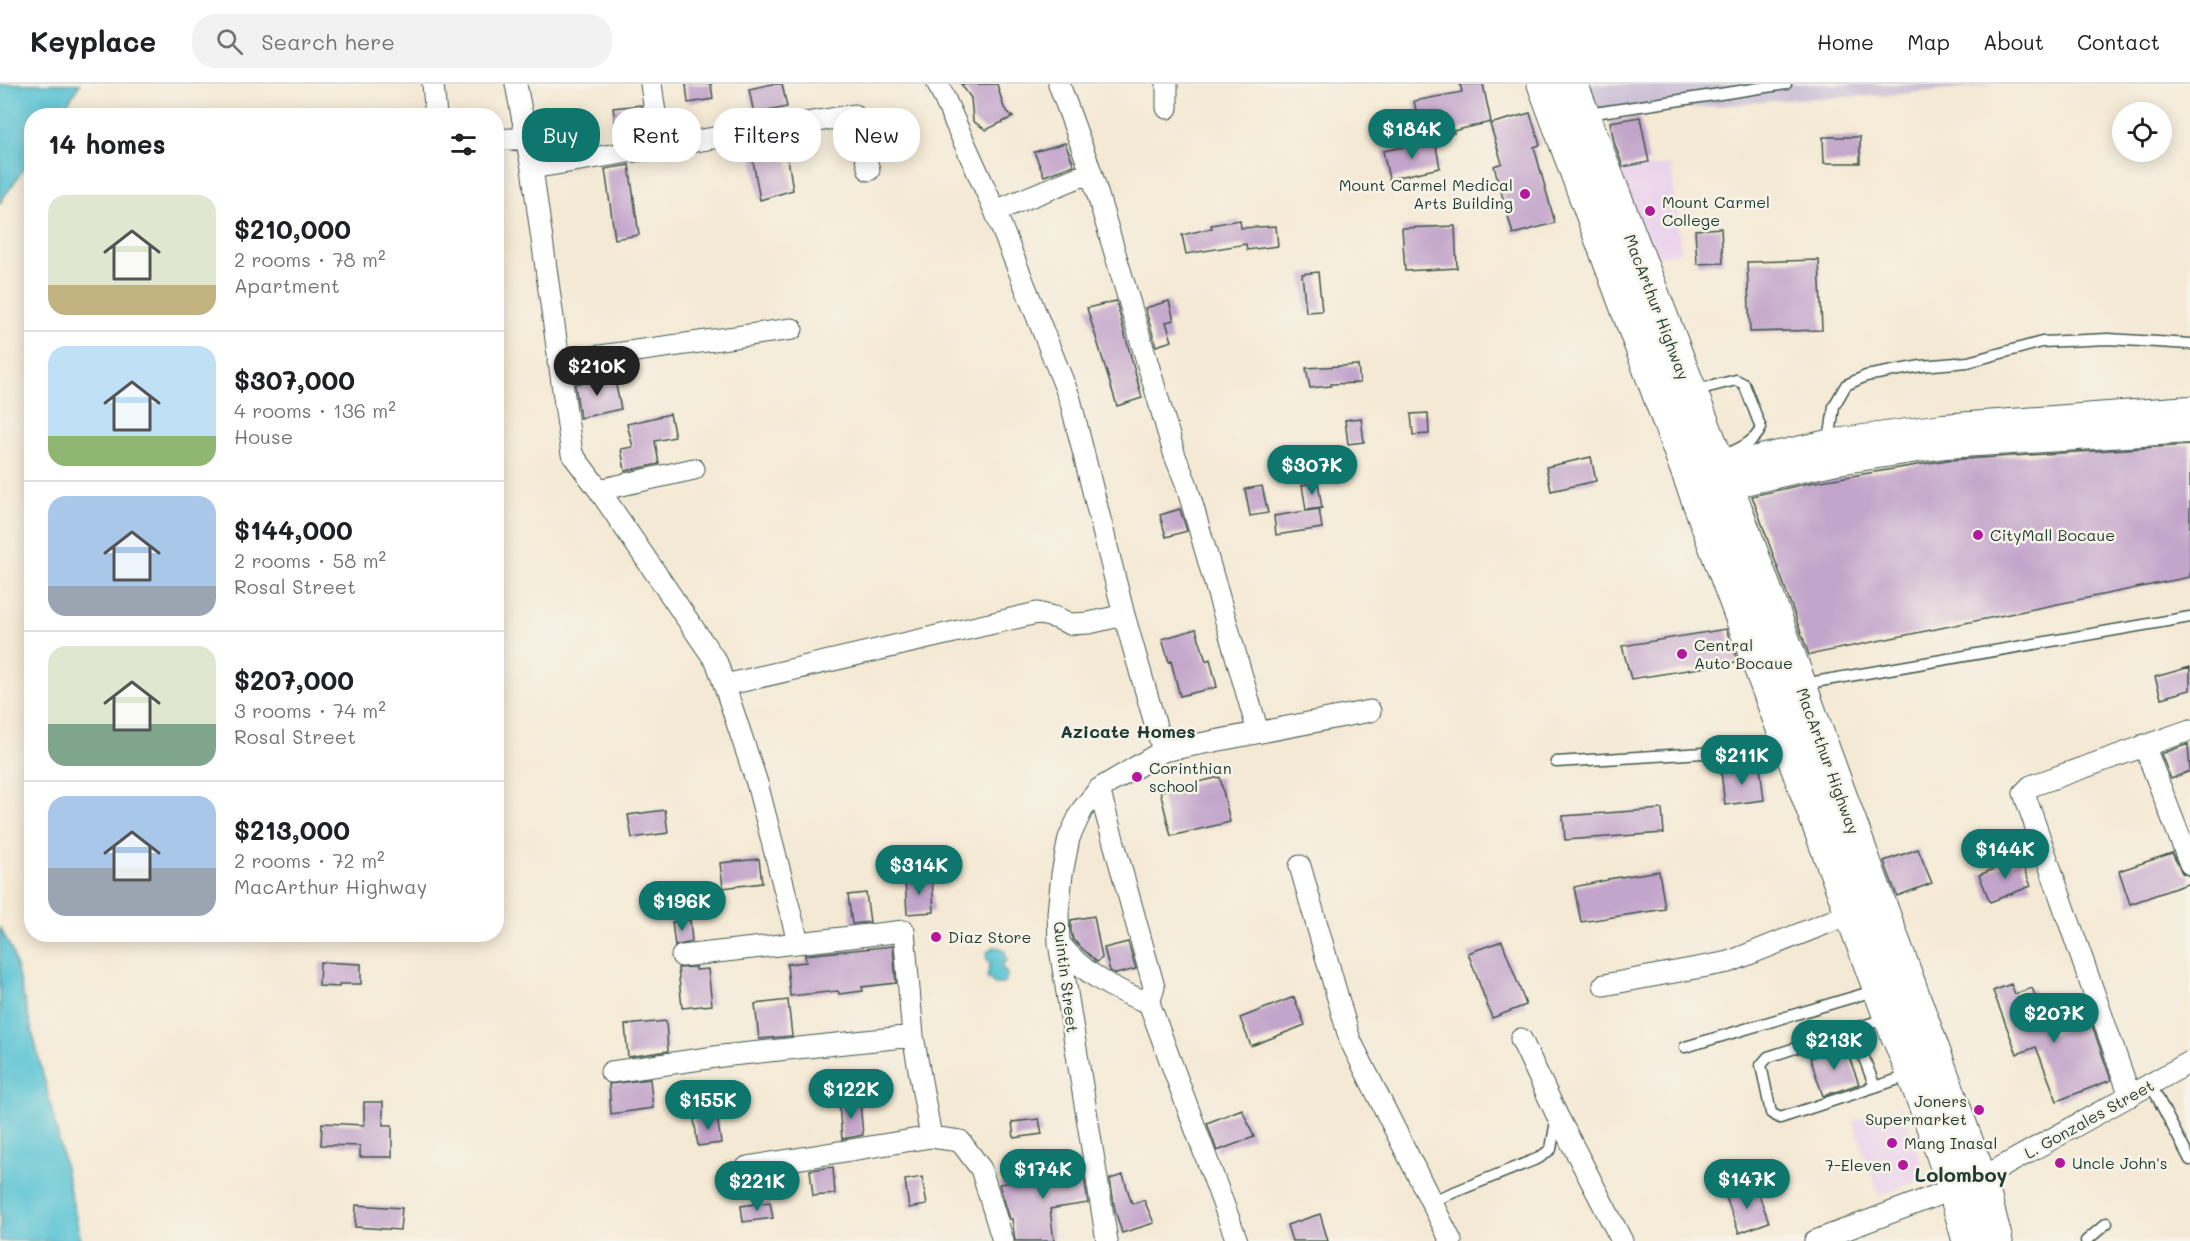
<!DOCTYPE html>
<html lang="en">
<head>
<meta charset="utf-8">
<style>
	:root { --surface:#fff; --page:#f2f2f2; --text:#202124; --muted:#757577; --line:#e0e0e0; --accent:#0f766e }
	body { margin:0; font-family:Mali,sans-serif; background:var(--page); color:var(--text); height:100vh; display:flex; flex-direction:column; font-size:22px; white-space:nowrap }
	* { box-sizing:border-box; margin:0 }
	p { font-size:20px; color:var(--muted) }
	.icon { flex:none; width:33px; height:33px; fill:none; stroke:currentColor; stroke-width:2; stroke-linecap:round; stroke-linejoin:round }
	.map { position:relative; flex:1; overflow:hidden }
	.sheet { position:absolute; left:24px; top:24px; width:480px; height:834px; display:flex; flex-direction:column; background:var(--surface); border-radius:24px; box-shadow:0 3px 15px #0003 }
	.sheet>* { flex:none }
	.guide { position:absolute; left:522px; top:24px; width:570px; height:54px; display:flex; gap:12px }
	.buttons { position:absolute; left:2112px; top:18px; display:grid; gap:12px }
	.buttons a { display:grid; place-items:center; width:60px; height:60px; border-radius:50%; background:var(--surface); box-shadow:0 3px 15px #0003; font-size:30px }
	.price { position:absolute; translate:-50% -51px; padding:0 14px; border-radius:21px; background:var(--accent); color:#fff; font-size:20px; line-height:39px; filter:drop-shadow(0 2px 3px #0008) }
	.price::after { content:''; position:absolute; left:50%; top:36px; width:18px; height:14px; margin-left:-9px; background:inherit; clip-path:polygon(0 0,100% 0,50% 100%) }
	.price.selected { background:#222; color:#fff }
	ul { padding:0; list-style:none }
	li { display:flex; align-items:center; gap:18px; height:150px; padding:0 24px }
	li+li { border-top:2px solid var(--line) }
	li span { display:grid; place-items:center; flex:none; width:168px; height:120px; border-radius:18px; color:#555 }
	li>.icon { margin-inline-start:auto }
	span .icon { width:72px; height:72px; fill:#fffc; stroke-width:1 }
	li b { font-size:26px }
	h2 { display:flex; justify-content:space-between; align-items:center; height:72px; padding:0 24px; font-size:26px }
	.pill { padding:0 21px; border-radius:24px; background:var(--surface); box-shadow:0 3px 15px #0003; font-size:21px; line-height:54px }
	.pill.selected { background:var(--accent); color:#fff }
	header { display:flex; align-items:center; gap:36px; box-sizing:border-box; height:84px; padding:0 30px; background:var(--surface); border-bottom:2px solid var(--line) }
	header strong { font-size:28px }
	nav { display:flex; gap:33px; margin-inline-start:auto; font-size:21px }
	.search { width:420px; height:54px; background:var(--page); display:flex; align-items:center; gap:15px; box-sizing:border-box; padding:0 21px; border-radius:24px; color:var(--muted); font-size:22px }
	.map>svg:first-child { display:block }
	.built { fill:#ead1ec }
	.industrial { fill:#cabfd6 }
	.water { fill:#59c3d4; stroke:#3c8084; stroke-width:1.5 }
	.building { fill:#c3a5cb }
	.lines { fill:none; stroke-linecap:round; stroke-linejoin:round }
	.service-casing { stroke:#3f574c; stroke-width:13 }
	.minor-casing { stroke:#3f574c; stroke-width:23 }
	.tertiary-casing { stroke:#3f574c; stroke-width:28 }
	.trunk-casing { stroke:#3f574c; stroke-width:35 }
	.service { stroke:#fff; stroke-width:10 }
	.minor { stroke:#fff; stroke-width:21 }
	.tertiary { stroke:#fff; stroke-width:26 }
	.trunk { stroke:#fff; stroke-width:33 }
	.poi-dot { fill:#b5179e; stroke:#f7f3e8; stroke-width:2 }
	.labels { text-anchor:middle; stroke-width:5; stroke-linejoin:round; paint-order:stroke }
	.poi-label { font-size:16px; fill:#1f3d34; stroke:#f7f3e8; text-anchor:start }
	.street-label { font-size:16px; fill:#1f3d34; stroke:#f7f3e8 }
	.neighbourhood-label { font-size:18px; font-weight:bold; fill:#1f3d34; stroke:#f7f3e8 }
	.quarter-label { font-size:20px; font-weight:bold; fill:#1f3d34; stroke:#f7f3e8 }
</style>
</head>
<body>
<header>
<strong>Keyplace</strong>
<div class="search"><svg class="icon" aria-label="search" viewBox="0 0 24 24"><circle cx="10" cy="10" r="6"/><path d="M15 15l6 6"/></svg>Search here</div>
<nav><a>Home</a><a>Map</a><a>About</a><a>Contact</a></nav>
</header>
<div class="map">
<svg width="2190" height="1157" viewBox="0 0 2190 1157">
	<rect width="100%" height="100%" fill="#f7f3e8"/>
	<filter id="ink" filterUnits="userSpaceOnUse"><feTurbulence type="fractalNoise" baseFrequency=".0167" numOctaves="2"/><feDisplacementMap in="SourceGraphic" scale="12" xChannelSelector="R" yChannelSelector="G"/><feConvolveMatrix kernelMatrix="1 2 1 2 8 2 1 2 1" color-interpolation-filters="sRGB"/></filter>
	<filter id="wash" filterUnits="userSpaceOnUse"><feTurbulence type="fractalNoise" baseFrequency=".008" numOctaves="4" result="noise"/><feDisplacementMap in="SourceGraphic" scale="24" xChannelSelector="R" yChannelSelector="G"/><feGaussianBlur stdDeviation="1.35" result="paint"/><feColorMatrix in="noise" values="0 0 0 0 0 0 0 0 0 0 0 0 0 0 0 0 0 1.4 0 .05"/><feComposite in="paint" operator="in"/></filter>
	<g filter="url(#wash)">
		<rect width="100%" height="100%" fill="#f4e9d4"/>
		<path class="built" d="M1671,81l10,87 -39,7 -33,-90z
			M1902,1022l24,71 -47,19 -26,-75z"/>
		<path class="industrial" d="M1583,0h414l-106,11 -95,4 -202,18z"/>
		<path class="water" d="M0,0h80l-20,31 -28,1 -1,42 -31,45z
			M0,843l12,24 41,163 28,127h-81z
			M993,863l8,1 4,4 2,9 -5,3v3l5,7 -1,6 -3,4h-8l-8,-6 3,-15 -3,-4 -1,-6z"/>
		<g id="blocks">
			<path class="building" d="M686,0h25l2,15 -25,4z
				M772,0h10l5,23 -33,7 -5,-25z
				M961,0h36l7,24 9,9 -27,13 -13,-9 -2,-23z
				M1460,0h23l8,38 -38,9 1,2 -32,7 -8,-39 48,-9z
				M641,21l4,31 -27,4 -5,-32z
				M1530,29l10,32 -6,2 21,76 -42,11 -19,-68 8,-3 -12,-39z
				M1640,33l9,45 -26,5 -9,-25 -4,-20z
				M1823,53h37v26h-36z
				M785,56l8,50 -33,10 -9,-50z
				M1435,57l5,27 -51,11 -6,-28z
				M1065,59l9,22 -30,11 -10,-24z
				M629,81l10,70 -24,4 -10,-70z
				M1240,136l1,8 35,-2 2,20 -31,4 -1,-6 -60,10 -4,-19 30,-7 -1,-3z
				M1455,142l2,42 -52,3 -3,-43z
				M1721,144l2,35 -26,1 -2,-34z
				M1819,176l3,70 -72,2 -3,-70z
				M1318,188l4,39 -16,1 -4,-38z
				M1116,217l26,97 -25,8 -30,-98z
				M1169,217l5,19 -8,2 6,19 -16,5 -11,-38z
				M1358,281l2,18 -29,1v2l-21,2 -4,-20z
				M614,292l7,33 -41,9 -5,-34z
				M1428,329l1,21 -16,1 -2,-21z
				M670,330l5,23 -20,4 4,23 -34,7 -4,-22 12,-2 -6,-23z
				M1361,334l3,24 -16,2 -3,-24z
				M2190,361v132l-381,78 -57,-159 57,-13 138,-23z
				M1591,373l5,24 -45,10 -5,-24z
				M1318,398l4,26 -16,2 -4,-25z
				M1262,402l6,27 -18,3 -5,-27z
				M1180,425l7,22 -21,6 -6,-22z
				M1319,425l3,19 -46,7 -2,-19z
				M1196,545l10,32 4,-2 7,28 -37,9 -9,-35 -2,1 -7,-23z
				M1726,545l12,33 -107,17 -9,-33z
				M2190,583v23l-29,8 -6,-21z
				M2188,660l2,27 -19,8 -10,-25z
				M1760,683l4,33 -39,5 -4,-33z
				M1220,693l10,45 -59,14 -11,-45z
				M1662,725l2,24 -99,7 -2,-24z
				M665,726l3,23 -36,5 -4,-23z
				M1918,765l14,34 -35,13 -13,-35z
				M2172,769l10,20 8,3v7l-60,21 -11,-33z
				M759,775l3,24 -39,5 -3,-25z
				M2020,775l11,27 -41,16 -11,-27z
				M1659,787l6,38 -84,13 -7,-35 34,-7v-1z
				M932,793l2,35 -27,2 -2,-35z
				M866,809l4,29 -18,2 -4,-29z
				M1094,832l8,42 -5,4 -24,-22 -2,-9v-11z
				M690,836l2,22 -17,4 -3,-24z
				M1502,857l24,64 -34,13 -24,-65z
				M1128,858l8,27 -20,5 -6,-3 -6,-23z
				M893,862l3,37 -34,4 1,4 -24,3 -1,-3 -48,5 -3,-32 19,-2 -1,-7z
				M320,878l41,2v20h-22v3l-20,-1z
				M696,883v3l12,-1 4,36 -30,3 -4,-40z
				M2011,900l4,10 17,-6 19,46 39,-15 21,61 -54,21 -21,-54 -19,7 -24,-63z
				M1294,913l11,28 -54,21 -11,-28z
				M788,916l4,36 -33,3 -4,-35z
				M666,937l2,30 -40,6 -3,-32z
				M1845,962l14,38 -36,12 -13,-38z
				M650,995l3,29 -42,6 -2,-30z
				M364,1018h19v23h9v32h-32v-11l-39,-1 1,-22 42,2z
				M860,1018l3,33 -21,4 -3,-35z
				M1242,1025l12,28 -37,14 -10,-28z
				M717,1032l4,27 -23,3 -4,-27z
				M1039,1035l3,15 -28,4 -2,-16z
				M1081,1075l7,44 -38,6 4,32h-39l-3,-22h-2l-11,-35 57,-8 -2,-13z
				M833,1083l2,27 -22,2 -3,-26z
				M1123,1091l9,29 12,-4 10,23 -32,10 -7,-23 -5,-31z
				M922,1093l5,28 -18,3 -4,-28z
				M1756,1103l13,35 -30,11 -13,-36z
				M770,1118l3,16 -30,4 -2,-16z
				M356,1121l46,3 -2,22 -45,-3z
				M1320,1130l8,27h-36l-5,-16z"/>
		</g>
	</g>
	<g filter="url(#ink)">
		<use href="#blocks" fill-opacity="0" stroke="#3f574c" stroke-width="1.5"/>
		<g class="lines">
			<g class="service-casing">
				<path id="service" d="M1588,30l198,-30
					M1693,307l43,-11 8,4 17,44c-6,15 -27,23 -41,29
					M1829,359l5,-37 12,-21 20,-9 55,-10 47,-4 74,-20 66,-3 82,5
					M1803,600l387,-67
					M1556,678l229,-14
					M1887,934l-119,39 -7,8 10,48 9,5 131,-43
					M1853,945l22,58
					M1685,963l192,-57
					M2151,1001l39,75
					M1432,1117l107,-43 12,-9 5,-28
					M2086,1157l21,-18"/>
			</g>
			<g class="minor-casing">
				<path id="minor" d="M433,0l3,32
					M516,0l16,84
					M651,0l9,64
					M938,0l57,127 75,188 54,216 39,136
					M1059,0l32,88 84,284 11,27 72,249
					M1167,0v24
					M496,56l30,-2
					M995,127l96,-39
					M558,278l234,-33
					M599,406l95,-21
					M725,601l312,-72 20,5 13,6 19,-1 35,-8
					M2144,661l46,119
					M1099,705l55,198 -5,16 88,238
					M1300,782l50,174 101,201
					M798,858l-41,-159 -40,-120 -118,-173 -27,-36 -40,-286 322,-53 15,55
					M1059,859c25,31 53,46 90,60
					M682,872l222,-25 9,105 18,101 29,4 21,28 22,72
					M1604,901l125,-23 123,-49
					M1521,955l36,76 65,126
					M611,988l111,-16 191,-20
					M2130,1012l-106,-303 7,-7 159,-56
					M747,1083l184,-30
					M1107,1157l-48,-298 -1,-30 4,-39 7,-36 13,-28 17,-21 64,-38 207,-40
					M1815,1157l165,-62 210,-117"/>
			</g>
			<g class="tertiary-casing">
				<path id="tertiary" d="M1703,387l125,-28 115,-16 247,-18
					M1709,406l123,-28 113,-17 245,-15"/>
			</g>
			<g class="trunk-casing">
				<path id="trunk" d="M1544,0l346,933c31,73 59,147 79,224
					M1571,0l156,402 253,693 16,62"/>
			</g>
			<use href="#service" class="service"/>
			<use href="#minor" class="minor"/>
			<use href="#tertiary" class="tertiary"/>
			<use href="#trunk" class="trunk"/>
		</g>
	</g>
	<g class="poi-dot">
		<circle cx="1525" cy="110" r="6"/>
		<circle cx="1650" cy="127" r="6"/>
		<circle cx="1978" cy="451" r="6"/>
		<circle cx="1682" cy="570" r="6"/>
		<circle cx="1137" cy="693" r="6"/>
		<circle cx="936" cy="853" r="6"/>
		<circle cx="1979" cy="1026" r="6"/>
		<circle cx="1892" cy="1059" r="6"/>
		<circle cx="2060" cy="1079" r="6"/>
		<circle cx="1903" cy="1081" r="6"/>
	</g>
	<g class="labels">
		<g class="poi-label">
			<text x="1513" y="107" text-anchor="end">Mount Carmel Medical<tspan x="1513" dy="18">Arts Building</tspan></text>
			<text x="1662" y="124">Mount Carmel<tspan x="1662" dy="18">College</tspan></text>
			<text x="1990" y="457">CityMall Bocaue</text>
			<text x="1694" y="567">Central<tspan x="1694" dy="18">Auto Bocaue</tspan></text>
			<text x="1149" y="690">Corinthian<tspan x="1149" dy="18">school</tspan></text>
			<text x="948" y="859">Diaz Store</text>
			<text x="1967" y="1023" text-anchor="end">Joners<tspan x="1967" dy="18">Supermarket</tspan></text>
			<text x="1904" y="1065">Mang Inasal</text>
			<text x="2072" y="1085">Uncle John's</text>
			<text x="1891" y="1087" text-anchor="end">7-Eleven</text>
		</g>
		<g class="street-label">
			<text transform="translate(1657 223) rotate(69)" y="6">MacArthur Highway</text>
			<text transform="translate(1828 677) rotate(70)" y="6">MacArthur Highway</text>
			<text transform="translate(1066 893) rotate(83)" y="6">Quintin Street</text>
			<text transform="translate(2089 1035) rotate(-29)" y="6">L. Gonzales Street</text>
		</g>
		<g class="neighbourhood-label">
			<text x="1128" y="654">Azicate Homes</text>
		</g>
		<g class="quarter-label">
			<text x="1961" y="1098">Lolomboy</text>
		</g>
	</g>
</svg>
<div class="buttons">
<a><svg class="icon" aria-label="locate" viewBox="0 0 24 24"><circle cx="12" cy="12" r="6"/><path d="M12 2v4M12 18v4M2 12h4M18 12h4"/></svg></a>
</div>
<b class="price" style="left:1412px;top:76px">$184K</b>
<b class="price selected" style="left:597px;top:313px">$210K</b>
<b class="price" style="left:1312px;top:412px">$307K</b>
<b class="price" style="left:1742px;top:702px">$211K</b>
<b class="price" style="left:2005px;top:796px">$144K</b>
<b class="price" style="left:919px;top:812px">$314K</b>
<b class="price" style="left:682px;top:848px">$196K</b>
<b class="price" style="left:2054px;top:960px">$207K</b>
<b class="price" style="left:1834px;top:987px">$213K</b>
<b class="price" style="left:851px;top:1036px">$122K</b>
<b class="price" style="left:708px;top:1047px">$155K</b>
<b class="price" style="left:1043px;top:1116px">$174K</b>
<b class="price" style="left:1747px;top:1126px">$147K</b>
<b class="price" style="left:757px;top:1128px">$221K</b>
<div class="guide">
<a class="pill selected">Buy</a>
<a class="pill">Rent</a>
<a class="pill">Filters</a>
<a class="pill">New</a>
</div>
<section class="sheet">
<h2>14 homes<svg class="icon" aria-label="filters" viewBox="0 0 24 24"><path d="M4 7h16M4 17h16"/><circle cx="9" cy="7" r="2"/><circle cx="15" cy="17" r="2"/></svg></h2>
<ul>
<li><span style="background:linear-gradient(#dfe7d0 75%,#c2b280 0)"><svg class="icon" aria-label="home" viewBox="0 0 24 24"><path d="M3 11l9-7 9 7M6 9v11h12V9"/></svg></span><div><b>$210,000</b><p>2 rooms · 78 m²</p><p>Apartment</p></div></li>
<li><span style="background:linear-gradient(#bfe0f5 75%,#8fb573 0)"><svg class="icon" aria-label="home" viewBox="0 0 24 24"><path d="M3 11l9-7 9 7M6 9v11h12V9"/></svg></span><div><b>$307,000</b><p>4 rooms · 136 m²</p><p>House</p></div></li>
<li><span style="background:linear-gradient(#a9c7e8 75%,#9aa5b1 0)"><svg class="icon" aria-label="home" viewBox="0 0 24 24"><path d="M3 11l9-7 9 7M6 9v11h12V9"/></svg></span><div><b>$144,000</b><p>2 rooms · 58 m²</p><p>Rosal Street</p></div></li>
<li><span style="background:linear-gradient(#dfe7d0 65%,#7fa58c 0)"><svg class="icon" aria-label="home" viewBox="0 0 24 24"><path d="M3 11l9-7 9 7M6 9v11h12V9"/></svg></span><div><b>$207,000</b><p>3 rooms · 74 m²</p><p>Rosal Street</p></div></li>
<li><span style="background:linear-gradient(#a9c7e8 60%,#9aa5b1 0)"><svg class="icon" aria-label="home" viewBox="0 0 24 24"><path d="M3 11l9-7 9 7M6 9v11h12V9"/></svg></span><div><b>$213,000</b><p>2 rooms · 72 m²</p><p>MacArthur Highway</p></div></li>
</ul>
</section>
</div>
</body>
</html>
